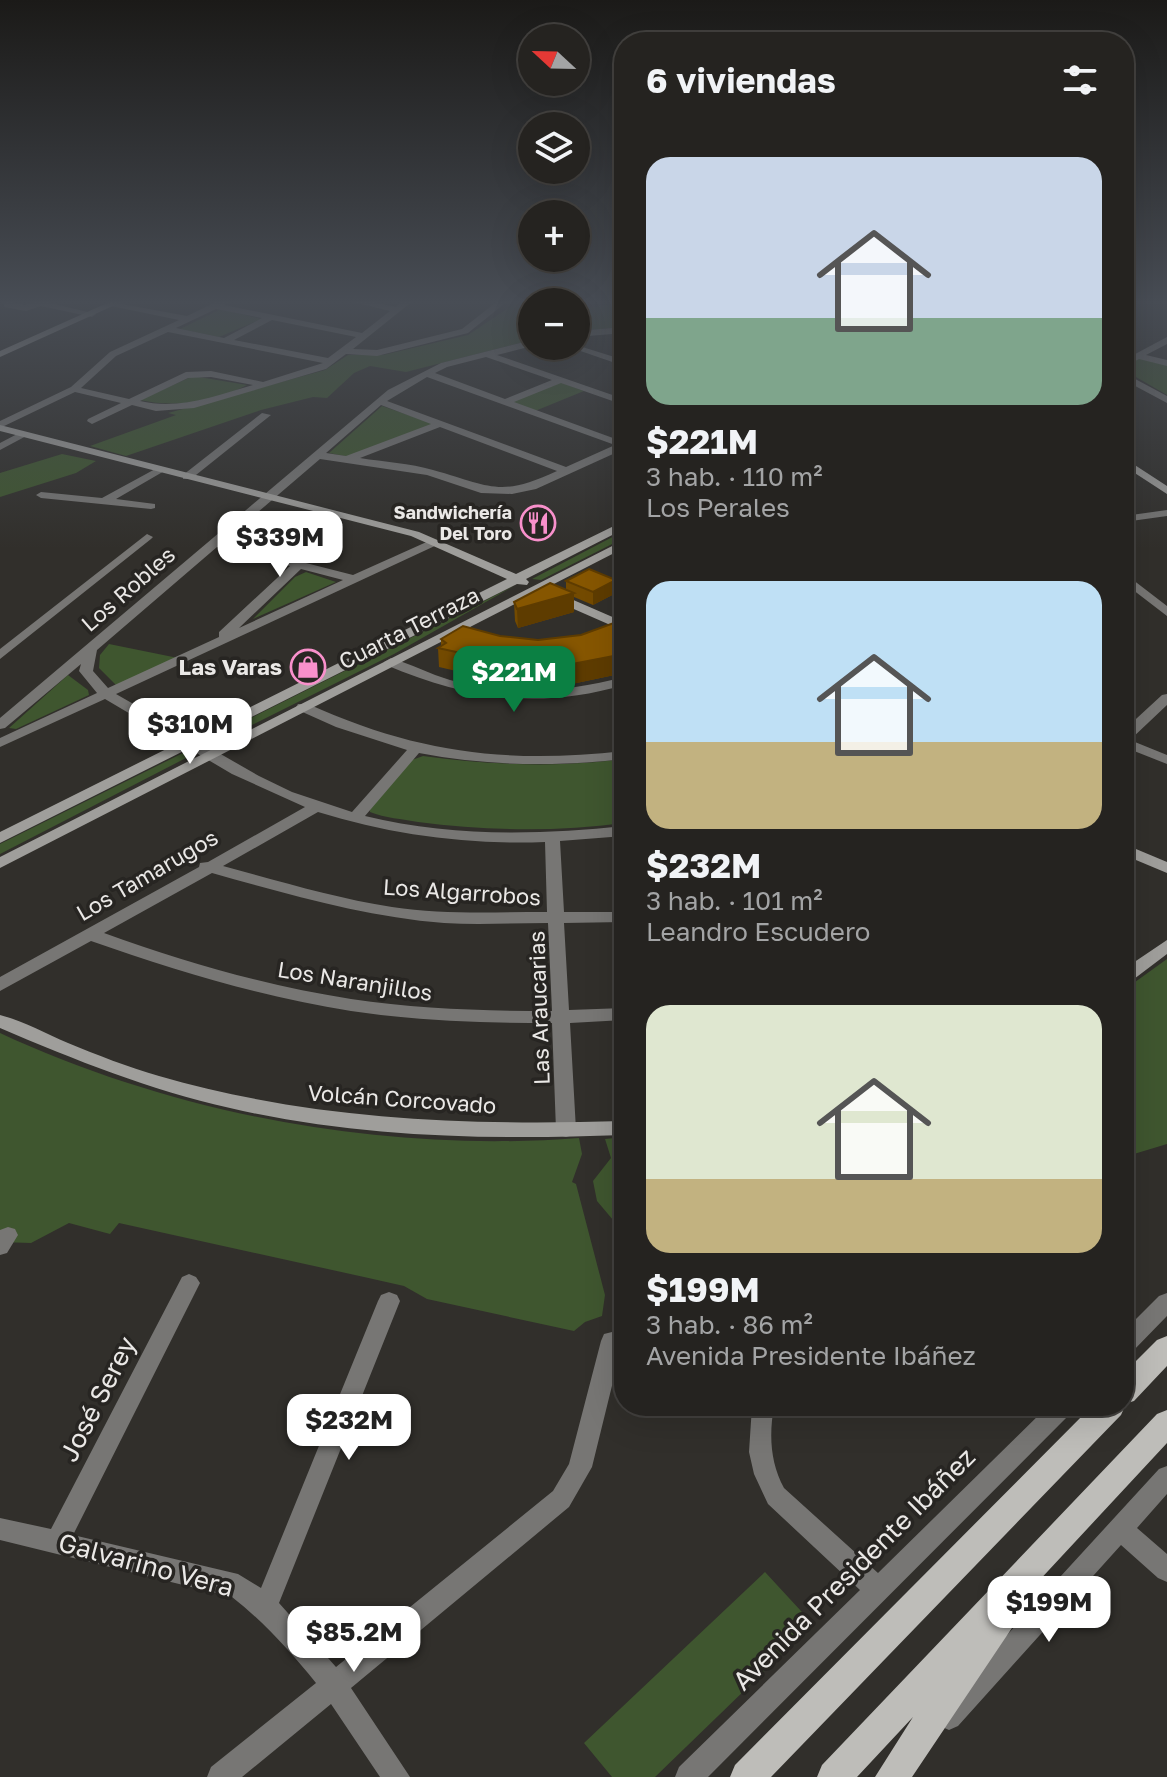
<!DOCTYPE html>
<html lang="es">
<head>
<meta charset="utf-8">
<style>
	:root { --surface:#252320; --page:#312f2d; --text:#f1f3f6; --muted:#a3a4a5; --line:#42403e; --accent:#0b8043 }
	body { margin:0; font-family:"Golos Text",sans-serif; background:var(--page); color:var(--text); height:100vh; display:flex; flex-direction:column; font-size:30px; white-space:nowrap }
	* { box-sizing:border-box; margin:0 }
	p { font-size:26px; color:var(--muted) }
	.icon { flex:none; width:44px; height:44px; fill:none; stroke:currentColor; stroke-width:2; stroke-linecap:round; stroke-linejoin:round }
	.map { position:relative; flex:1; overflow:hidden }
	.drawer { position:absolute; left:614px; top:32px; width:520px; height:1384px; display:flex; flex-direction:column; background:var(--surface); border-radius:32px; box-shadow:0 8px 32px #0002,0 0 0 2px var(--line) }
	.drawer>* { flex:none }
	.needle { width:52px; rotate:292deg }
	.tools { position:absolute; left:518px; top:24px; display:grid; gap:16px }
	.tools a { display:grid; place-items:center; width:72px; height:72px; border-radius:50%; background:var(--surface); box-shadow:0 8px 32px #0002,0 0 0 2px var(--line); font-size:40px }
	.price { position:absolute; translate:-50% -68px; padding:0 18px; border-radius:16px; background:#fff; color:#222; font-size:26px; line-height:52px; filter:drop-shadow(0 2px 4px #0008) }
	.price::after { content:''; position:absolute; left:50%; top:48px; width:24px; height:18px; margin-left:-12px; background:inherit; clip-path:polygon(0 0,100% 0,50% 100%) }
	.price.active { background:var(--accent); color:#fff }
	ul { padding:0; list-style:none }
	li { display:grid; align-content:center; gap:16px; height:424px; padding:0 32px }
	li span { display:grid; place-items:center; height:248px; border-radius:24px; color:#555 }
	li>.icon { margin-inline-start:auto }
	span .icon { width:144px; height:144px; fill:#fffc; stroke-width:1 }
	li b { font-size:34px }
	h2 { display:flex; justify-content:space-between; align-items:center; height:96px; padding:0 32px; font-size:34px }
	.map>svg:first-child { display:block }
	.green { fill:#3f562f }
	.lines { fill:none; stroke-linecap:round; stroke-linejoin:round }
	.street { fill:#777674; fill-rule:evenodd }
	.secondary { fill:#9f9e9b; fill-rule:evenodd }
	.primary { fill:#bebdb9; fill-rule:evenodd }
	.wall { fill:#734a00 }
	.shaded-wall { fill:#5e3c00 }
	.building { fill:#865600; stroke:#5e3c00; stroke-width:2 }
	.labels { text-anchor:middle; stroke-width:7; stroke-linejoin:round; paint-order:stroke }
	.far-poi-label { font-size:18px; font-weight:bold; fill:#eae8e6; stroke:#272522; text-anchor:end }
	.street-label { font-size:22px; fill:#eae8e6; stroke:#272522 }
	.poi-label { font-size:22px; font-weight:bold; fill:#eae8e6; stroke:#272522; text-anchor:end }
	.near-street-label { font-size:26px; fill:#eae8e6; stroke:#272522 }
</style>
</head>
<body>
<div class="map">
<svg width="1167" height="1777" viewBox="0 0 1167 1777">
	<rect width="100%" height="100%" fill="#312f2b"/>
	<path class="green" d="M513,300l40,2h-21v38l-126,32 -36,-6 -16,7 -27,25 -14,-1 -52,13 -135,46 -36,-10 86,-31 -8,-2 157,-43 23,-15h35l85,-20 48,-32z
		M624,302v25l-48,4v-21z
		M221,309l40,10 -42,18 -39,-8z
		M1138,358l29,7v30l-43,-25z
		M193,376l54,9c-32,17 -72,23 -107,15z
		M560,382l24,9 -49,20 -24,-9z
		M382,406l52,18 -84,33 -21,-4z
		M62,454l34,7 -20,12 -76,24v-24z
		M624,531v7l-83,42 -9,-1z
		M306,572l30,10 -83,37 42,-42z
		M514,586l-120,68 -176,88 -13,-1z
		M109,644l69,14 -62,27 -17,-17 1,-13z
		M68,675l20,15 1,5 -73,34 -7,-1z
		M185,752l4,4 -3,2 -186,96v-10z
		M423,756c68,9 133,12 201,3v64c-68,9 -137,8 -206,-1 -16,-3 -33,-4 -48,-10v-5l42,-47z
		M1167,959v185l-43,13v-167z
		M0,1033c177,82 384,120 579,105l3,16 -10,28 4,2 29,111 -3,21 -17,6 -11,9 -147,-32 -23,-13 -40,-9 -245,-54 -9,11 -41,-11 -38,20 -31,-1z
		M624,1137v96l-27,-32 -4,-20 18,-23 -6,-19z
		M765,1572l48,52 -158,153h-43l-28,-34z"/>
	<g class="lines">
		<path class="street" d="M4,300l21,5 15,-5h13l-3,3 46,11 -4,3 -51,-11 -15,5 -22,-4z
			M220,300h12l-8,5 138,28 28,-22 -45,-11h18l33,7 8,-7h10l-61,49 24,1 85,-21 37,-29h10l-41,33 -91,23 -31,-2 -20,15 -132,39 -38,3 -24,-6 -40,19 -5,-3 1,-2 33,-16 -46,-11 -75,36v-7l71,-34 39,-35 69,-32 -68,-14v-4l76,14zM216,309l46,9 -38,20 -48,-10zM272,320l84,17 -28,21 -94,-18zM168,332l155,31 -60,19 -52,-11 -25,1 -57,27 -48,-11 35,-32zM211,377l42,8c-38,11 -74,25 -113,16l48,-23z
			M550,300h9l1,2h-9z
			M624,327v6l-48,4v-6z
			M1167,337v7l-21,11 21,5v6l-28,-7 -15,8v-7z
			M532,340v6l-35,9 127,44v6l-63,-22 -47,19 110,40v7l-88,40 -24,5 -31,-1 -54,-18 -107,-16 -97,83 130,33 78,-35h8v4l-323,150 143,82 33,16 60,20 55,-62 -71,-23 -38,-17 -2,-3 2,-3h10c109,49 198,60 316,47v8c-70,8 -136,7 -205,-6l-54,63c85,21 173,19 259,10v10l-64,5 4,71h60v10l-60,1 5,87 55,-2v12l-54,3 6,107 -3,5 -7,2 -7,-2 -3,-5 -4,-107c-67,0 -135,-2 -201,-12 -89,-14 -175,-40 -260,-70l-91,50v-14l199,-110 1,-4 8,-1 97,-55 -73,-33 -127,-75 -105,48v-9l97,-45 -18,-22 2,-7 -76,64 -5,1v-11l388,-328 53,-27zM486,357l66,23 -47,19 -70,-26 12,-6zM427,377l188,68 -49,22 -179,-66zM381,405l50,19 -85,32 -20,-3zM440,427l117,44c-58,27 -66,15 -124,-1 -23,-7 -49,-8 -73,-12zM217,547l73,19 -71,66v5l-111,51 -15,-17 4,-21zM301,569l42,11 -104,48zM318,812c73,23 151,33 227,30l2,70c-51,0 -103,3 -155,-5 -57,-9 -113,-26 -169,-41zM212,873c75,21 153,44 232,50 34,2 70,0 104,0l4,88c-68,0 -134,-2 -201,-12 -85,-13 -166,-37 -247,-66z
			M576,345l48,15v6l-58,-20z
			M1124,373l43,23v7l-43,-23z
			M262,413l9,2 -80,64h-8v-4z
			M21,432l9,2 -30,16v-7z
			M157,468l9,2 -50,29 39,5v4l-4,1 -110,-11 -5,-3 5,-3 61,6z
			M1167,510v6l-43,6v-6z
			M147,534l6,3 -2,2 -151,120v-10z
			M1124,573l43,33v10l-43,-33z
			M391,658c20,6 39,16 59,22 59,17 116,12 174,-3v8c-86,25 -157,14 -238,-20l-2,-3z
			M1167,694v11l-37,35 37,15v9l-43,-17v-17l38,-35z
			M8,1227l7,2 3,6 -11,18 -7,2v-25z
			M189,1274l7,3 4,6 -127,252 165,39 23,14 117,-287 3,-6 8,-3 8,3 3,6 -121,302 57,64 217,-176 16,-27 32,-123 3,-7 8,-2 8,2 3,7 -31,126 -23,40 -218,181 59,89h-30l-49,-73 -89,73h-35l4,-10 105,-84c-26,-32 -52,-61 -84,-86l-232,-57v-22l51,11 131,-252z
			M1167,1293v23l-35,36 -8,2v-23l35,-35z
			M752,1406h22c-5,29 -4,56 10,82l94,85 170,-167h26l-3,7 -363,364h-33l4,-10 181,-177 -92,-86 -14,-30 -5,-22z
			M1167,1466v28l-30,34 30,26v28l-9,-4 -37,-33 -163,181 -9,4 -9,-4 -4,-9 4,-9 219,-239z"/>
		<path class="secondary" d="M114,300h12l-126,57v-6z
			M0,425l419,107 97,42 104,-51 4,-1v7l-98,50 3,3 -2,3 -10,-1 -517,259v-11l507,-253 -96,-43 -411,-105z
			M1124,458l43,28v8l-43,-28z
			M624,540v8l-624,320v-11z
			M555,592l69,30v9l-73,-32v-6z
			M1124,844l43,18v11l-43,-18z
			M1167,940v14l-37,28 -6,2v-15z
			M0,1015c23,6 45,18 68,28 29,12 60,24 91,33 153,44 307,50 465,45v14c-133,5 -264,3 -394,-27 -80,-18 -155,-48 -230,-80z"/>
		<path class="primary" d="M1167,1336v30l-33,35 -10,3 1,2 -4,9 -350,362h-41l5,-12 357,-359h32v-33l33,-33z
			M1167,1410v33l-145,156 3,6 -5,11 -108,161h-37l38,-60 -56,60h-40l5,-12 335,-351z"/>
	</g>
	<path class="wall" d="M566,581l50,12 -23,12 -19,-8v15l-56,16 -3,-7 -1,-19 52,-12z
		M624,620v53l-57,12 -55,-1 -73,-17 -1,-19 3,-2v-7l59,-3 38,4 43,-5z"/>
	<path class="shaded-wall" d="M616,580v13l-23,12v-13z
		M574,593v19l-56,16 -1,-19z
		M624,654v19l-57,12v-20z"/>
	<path class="building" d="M589,569l27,11 -23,12 -27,-11z
		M550,583l24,10 -57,16 -3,-7z
		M622,620h2v34l-57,11 -56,-1 -73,-16 8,-5 -5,-4 22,-13 37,10 38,4 43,-5z"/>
	<linearGradient id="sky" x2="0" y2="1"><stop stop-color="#1b1a18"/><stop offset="0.55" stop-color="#484d55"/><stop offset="1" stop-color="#484d55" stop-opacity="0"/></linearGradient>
	<rect width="1167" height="549" fill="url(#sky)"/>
	<defs>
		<g id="restaurant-ring" transform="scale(1.8)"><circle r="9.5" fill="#272522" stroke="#f890cb" stroke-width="1.5"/><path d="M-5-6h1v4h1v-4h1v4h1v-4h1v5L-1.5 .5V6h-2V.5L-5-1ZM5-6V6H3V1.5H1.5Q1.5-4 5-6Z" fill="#f890cb"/></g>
		<g id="shop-ring" transform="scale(1.8)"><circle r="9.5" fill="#272522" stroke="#f890cb" stroke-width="1.5"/><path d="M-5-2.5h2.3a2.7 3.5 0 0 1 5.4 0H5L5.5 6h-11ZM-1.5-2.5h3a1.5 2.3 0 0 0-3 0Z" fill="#f890cb"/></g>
	</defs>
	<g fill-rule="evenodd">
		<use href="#restaurant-ring" x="538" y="523"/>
		<use href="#shop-ring" x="308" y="667"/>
	</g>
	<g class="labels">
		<g class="far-poi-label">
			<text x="512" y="519">Sandwichería<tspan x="512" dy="21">Del Toro</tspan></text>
		</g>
		<g class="street-label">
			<text transform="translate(128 589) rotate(-41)" y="8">Los Robles</text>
			<text transform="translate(409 628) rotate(-27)" y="8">Cuarta Terraza</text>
			<text transform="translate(147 875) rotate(-30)" y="8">Los Tamarugos</text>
			<text transform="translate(462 892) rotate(4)" y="8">Los Algarrobos</text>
			<text transform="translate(355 981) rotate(9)" y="8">Los Naranjillos</text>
			<text transform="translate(539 1008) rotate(-92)" y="8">Las Araucarias</text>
			<text transform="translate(402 1099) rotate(4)" y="8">Volcán Corcovado</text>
		</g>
		<g class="poi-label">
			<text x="282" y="675">Las Varas</text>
		</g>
		<g class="near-street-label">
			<text transform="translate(98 1399) rotate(-63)" y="9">José Serey</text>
			<text transform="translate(146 1565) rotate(15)" y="9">Galvarino Vera</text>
			<text transform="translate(854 1569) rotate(-45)" y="9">Avenida Presidente Ibáñez</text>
		</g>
	</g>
</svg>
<div class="tools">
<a><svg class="needle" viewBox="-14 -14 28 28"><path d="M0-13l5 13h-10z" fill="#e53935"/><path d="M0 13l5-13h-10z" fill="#a3a4a5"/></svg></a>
<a><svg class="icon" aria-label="layers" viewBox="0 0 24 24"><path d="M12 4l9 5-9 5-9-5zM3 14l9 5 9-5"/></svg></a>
<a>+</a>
<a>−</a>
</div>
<b class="price" style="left:280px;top:579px">$339M</b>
<b class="price active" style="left:514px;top:714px">$221M</b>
<b class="price" style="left:190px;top:766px">$310M</b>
<b class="price" style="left:349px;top:1462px">$232M</b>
<b class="price" style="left:1049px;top:1644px">$199M</b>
<b class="price" style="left:354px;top:1674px">$85.2M</b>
<section class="drawer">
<h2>6 viviendas<svg class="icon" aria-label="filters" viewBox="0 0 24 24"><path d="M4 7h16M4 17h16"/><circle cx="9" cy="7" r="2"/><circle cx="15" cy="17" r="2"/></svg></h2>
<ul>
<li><span style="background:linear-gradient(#c9d6e8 65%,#7fa58c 0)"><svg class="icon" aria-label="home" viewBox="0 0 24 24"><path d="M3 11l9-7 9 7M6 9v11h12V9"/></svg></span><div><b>$221M</b><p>3 hab. · 110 m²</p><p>Los Perales</p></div></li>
<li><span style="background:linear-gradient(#bfe0f5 65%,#c2b280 0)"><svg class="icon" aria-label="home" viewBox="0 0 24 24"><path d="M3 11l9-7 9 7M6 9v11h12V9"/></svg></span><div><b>$232M</b><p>3 hab. · 101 m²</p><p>Leandro Escudero</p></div></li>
<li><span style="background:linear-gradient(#dfe7d0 70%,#c2b280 0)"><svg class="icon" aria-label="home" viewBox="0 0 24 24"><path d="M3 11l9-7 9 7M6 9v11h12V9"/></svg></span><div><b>$199M</b><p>3 hab. · 86 m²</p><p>Avenida Presidente Ibáñez</p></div></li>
</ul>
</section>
</div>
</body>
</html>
